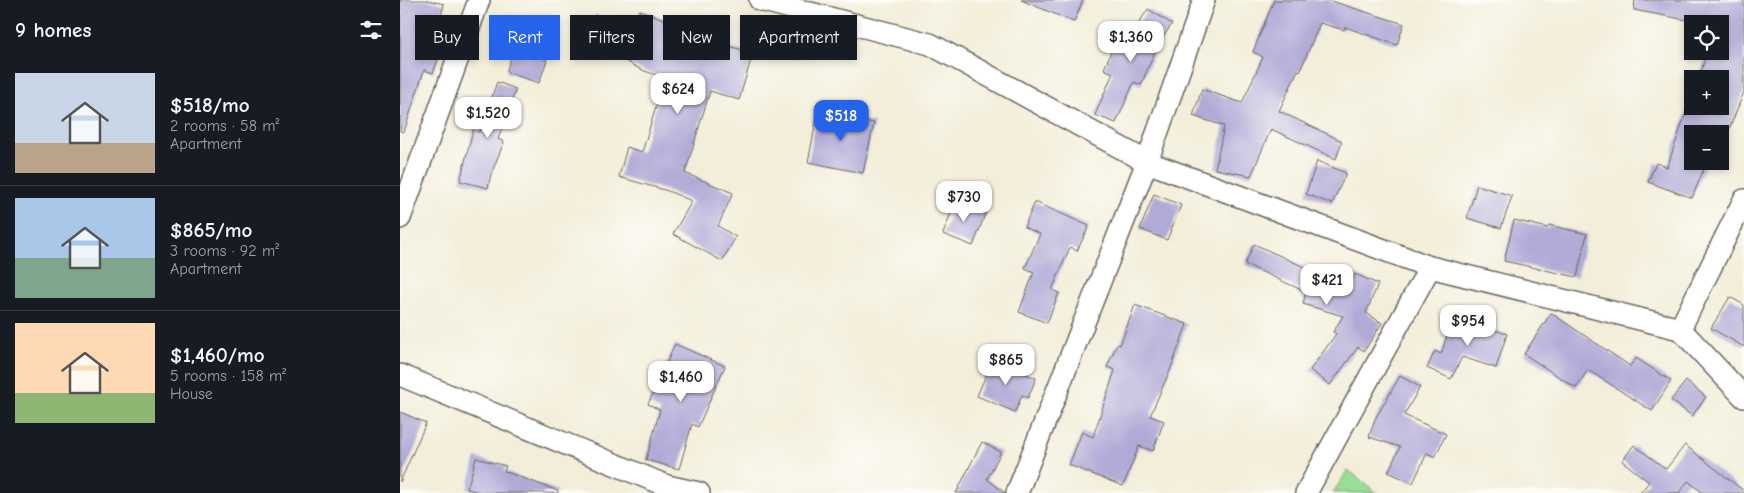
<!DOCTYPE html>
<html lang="en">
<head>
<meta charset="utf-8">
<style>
	:root { --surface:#171b24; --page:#20242c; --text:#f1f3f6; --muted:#9ea1a6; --line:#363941; --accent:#2563eb }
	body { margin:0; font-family:"Comic Neue",sans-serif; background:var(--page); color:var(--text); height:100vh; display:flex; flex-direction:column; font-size:19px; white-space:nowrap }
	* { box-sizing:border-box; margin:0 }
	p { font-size:16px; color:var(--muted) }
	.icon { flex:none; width:28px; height:28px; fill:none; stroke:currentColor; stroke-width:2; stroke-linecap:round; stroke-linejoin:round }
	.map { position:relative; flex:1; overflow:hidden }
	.details { display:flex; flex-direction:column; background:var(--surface); width:400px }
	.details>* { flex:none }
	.banner { position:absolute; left:15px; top:15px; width:475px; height:45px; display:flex; gap:10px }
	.tools { position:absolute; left:1284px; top:15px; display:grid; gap:10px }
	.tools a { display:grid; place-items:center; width:45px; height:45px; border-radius:0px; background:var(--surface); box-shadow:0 2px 8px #0003; font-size:25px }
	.price { position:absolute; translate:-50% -42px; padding:0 11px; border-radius:10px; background:#fff; color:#222; font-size:16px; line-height:32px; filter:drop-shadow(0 1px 2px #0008) }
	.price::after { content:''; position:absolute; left:50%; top:30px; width:15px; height:11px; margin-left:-8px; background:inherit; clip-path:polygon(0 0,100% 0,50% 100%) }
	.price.active { background:var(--accent); color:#fff }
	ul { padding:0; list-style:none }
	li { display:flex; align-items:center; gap:15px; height:125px; padding:0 15px }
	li+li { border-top:1px solid var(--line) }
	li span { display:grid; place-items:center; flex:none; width:140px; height:100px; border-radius:0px; color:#555 }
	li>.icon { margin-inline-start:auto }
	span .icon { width:60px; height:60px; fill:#fffc; stroke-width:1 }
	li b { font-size:21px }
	h2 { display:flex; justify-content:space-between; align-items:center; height:60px; padding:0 15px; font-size:21px }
	.pill { padding:0 18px; border-radius:0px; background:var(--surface); box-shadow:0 2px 8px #0003; font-size:18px; line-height:45px }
	.pill.active { background:var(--accent); color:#fff }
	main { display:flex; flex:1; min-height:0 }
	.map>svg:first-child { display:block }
	.green { fill:#99df98; stroke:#5a7e5a }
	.building { fill:#b1aad7 }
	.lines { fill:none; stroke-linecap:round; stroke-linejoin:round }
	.minor-casing { stroke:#67665e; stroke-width:24 }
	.minor { stroke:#fff; stroke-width:21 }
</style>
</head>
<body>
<main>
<section class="details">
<h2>9 homes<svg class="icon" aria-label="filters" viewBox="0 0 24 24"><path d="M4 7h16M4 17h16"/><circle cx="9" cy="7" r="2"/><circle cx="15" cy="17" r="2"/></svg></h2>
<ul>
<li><span style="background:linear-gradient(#c9d6e8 70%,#b9a48a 0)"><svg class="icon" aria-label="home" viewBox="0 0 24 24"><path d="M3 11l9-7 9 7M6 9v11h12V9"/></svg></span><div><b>$518/mo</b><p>2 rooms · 58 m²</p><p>Apartment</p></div></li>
<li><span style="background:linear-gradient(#a9c7e8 60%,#7fa58c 0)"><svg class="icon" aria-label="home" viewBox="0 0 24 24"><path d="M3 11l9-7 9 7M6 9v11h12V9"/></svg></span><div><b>$865/mo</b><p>3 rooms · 92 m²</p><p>Apartment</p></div></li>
<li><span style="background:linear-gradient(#ffd9b3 70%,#8fb573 0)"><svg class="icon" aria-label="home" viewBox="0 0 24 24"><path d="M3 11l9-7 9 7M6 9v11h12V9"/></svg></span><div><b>$1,460/mo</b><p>5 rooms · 158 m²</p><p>House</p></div></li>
</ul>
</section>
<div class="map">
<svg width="1344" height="493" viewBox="0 0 1344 493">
	<rect width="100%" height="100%" fill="#fdfcf7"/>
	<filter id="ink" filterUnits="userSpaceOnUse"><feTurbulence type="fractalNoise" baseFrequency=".02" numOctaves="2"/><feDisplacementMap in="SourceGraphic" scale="10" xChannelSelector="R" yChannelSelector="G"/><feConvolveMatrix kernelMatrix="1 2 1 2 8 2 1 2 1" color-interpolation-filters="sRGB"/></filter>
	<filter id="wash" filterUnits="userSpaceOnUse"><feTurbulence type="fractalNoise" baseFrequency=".0096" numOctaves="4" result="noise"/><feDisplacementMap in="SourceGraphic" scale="20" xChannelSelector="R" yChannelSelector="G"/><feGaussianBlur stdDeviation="1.12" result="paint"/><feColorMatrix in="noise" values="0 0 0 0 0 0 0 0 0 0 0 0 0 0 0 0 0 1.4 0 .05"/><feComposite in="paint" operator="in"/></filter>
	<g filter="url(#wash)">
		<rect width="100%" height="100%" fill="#f3eed9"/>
		<path class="green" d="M948,470l29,23h-44z"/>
		<g id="blocks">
			<path class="building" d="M0,0h27l17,4 -11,45 8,3 -8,21 -9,-3 -20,62 -4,-1z
				M621,0h62l-9,22z
				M874,0h54l76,24 -7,21 -52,-18 -1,3 -24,-7 -20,48 -2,-1 -19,41 63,30 -6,18 -65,-30 -20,47 -36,-7 9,-43 -31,-10 9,-27 40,14 21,-46 -10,-5z
				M1235,0h109v92l-16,40 -9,-4 -2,6h-25v27h15l-15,37 -44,-16 8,-19 11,4 21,-60 3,1 1,-5v3h28v-27h-21l8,-28h13v-27h-12l-74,-14z
				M748,9l24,15 -15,22 -16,39 -7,-3 -18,41 -21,-8 18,-42 -9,-4 13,-32 10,4z
				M240,10l55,21 -2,5 60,17 -14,47 -29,-9 -25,82 48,20 -15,33 18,11 -14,24 -49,-27 19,-33 -24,-10 -49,-14 8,-30 15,5 17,-55 6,1 5,-14 -6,-3 1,-3 -23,-8 -58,-31 11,-24 37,17z
				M114,49l33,11 -8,23 -33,-11z
				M97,82l19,7 -18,50 6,3 -13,32 -3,14 -28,-7 13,-51 6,2z
				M418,112l56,11 -11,50 -55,-11z
				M917,161l29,12 -14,31 -26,-10z
				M1077,185l35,11 -11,32 -34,-10z
				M754,194l27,11 -14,35 -27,-11z
				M556,200l30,12 -13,34 -30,-12z
				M635,202l54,24 -12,25 -7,-4 -18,43 7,3 -12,30 -28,-11 15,-40 -9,-4 15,-34 -16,-7z
				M1114,220l34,8 1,-3 38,9 -10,43 -73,-16z
				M854,244l59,27 1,-4 39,12 2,-5 23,10 -12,29 16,10 -18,28 -6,-4 -28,38 -20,-15 26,-36 -3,-2 10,-16 -40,-12 3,-12 -61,-28z
				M1330,297l14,8v42l-33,-19z
				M735,305l52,19 -16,44 -21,48 14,5 -11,30 -14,-5 -16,40 -54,-21 13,-33 11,5 22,-67 -8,-3 10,-23 3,1z
				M1151,313l79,53 6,-8 35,23 -19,30 -64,-41 -12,18 -52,-34z
				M1053,317l54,17 -11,34 -34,-11 -11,22 -24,-11 8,-17 6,3z
				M275,344l50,22 -27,61 -6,-3 -13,45 -33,-9 14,-50 -12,-6z
				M592,361l44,17 -8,20 -6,-3 -7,17 -38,-16z
				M1000,376l20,11 -16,28 42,19 -11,23 -8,-4 -14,30 -25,-11 12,-25 -31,-10 6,-18z
				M1286,381l20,16 -14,19 -21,-16z
				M0,412l26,11 -26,59z
				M582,442l19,10 -14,27 18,14h-49z
				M1234,445l32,24 19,-24 59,46v2h-41l-15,-12 -9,12h-39l9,-11 -27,-21z
				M76,458l30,8 -2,5 54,20v2h-76l-15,-4z"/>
		</g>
	</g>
	<g filter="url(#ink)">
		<use href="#blocks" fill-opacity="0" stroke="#67665e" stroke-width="1"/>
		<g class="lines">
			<g class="minor-casing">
				<path id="minor" d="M360,0l170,44 217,118 283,105 250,62 64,68
					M0,218l79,-218
					M1280,329l64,-129
					M0,375l267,111 32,7
					M617,493l130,-331 57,-162
					M906,493l124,-226"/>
			</g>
			<use href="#minor" class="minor"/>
		</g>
	</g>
</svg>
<div class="tools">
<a><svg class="icon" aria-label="locate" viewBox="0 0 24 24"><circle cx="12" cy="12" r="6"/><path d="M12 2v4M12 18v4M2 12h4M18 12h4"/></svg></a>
<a>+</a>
<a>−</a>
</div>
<b class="price" style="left:731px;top:63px">$1,360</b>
<b class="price" style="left:278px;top:115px">$624</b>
<b class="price" style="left:88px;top:139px">$1,520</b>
<b class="price active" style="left:441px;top:142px">$518</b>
<b class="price" style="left:564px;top:223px">$730</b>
<b class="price" style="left:927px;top:306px">$421</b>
<b class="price" style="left:1068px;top:347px">$954</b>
<b class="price" style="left:606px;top:386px">$865</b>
<b class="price" style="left:281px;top:403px">$1,460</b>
<div class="banner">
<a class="pill">Buy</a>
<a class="pill active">Rent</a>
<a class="pill">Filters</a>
<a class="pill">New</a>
<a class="pill">Apartment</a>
</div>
</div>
</main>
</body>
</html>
